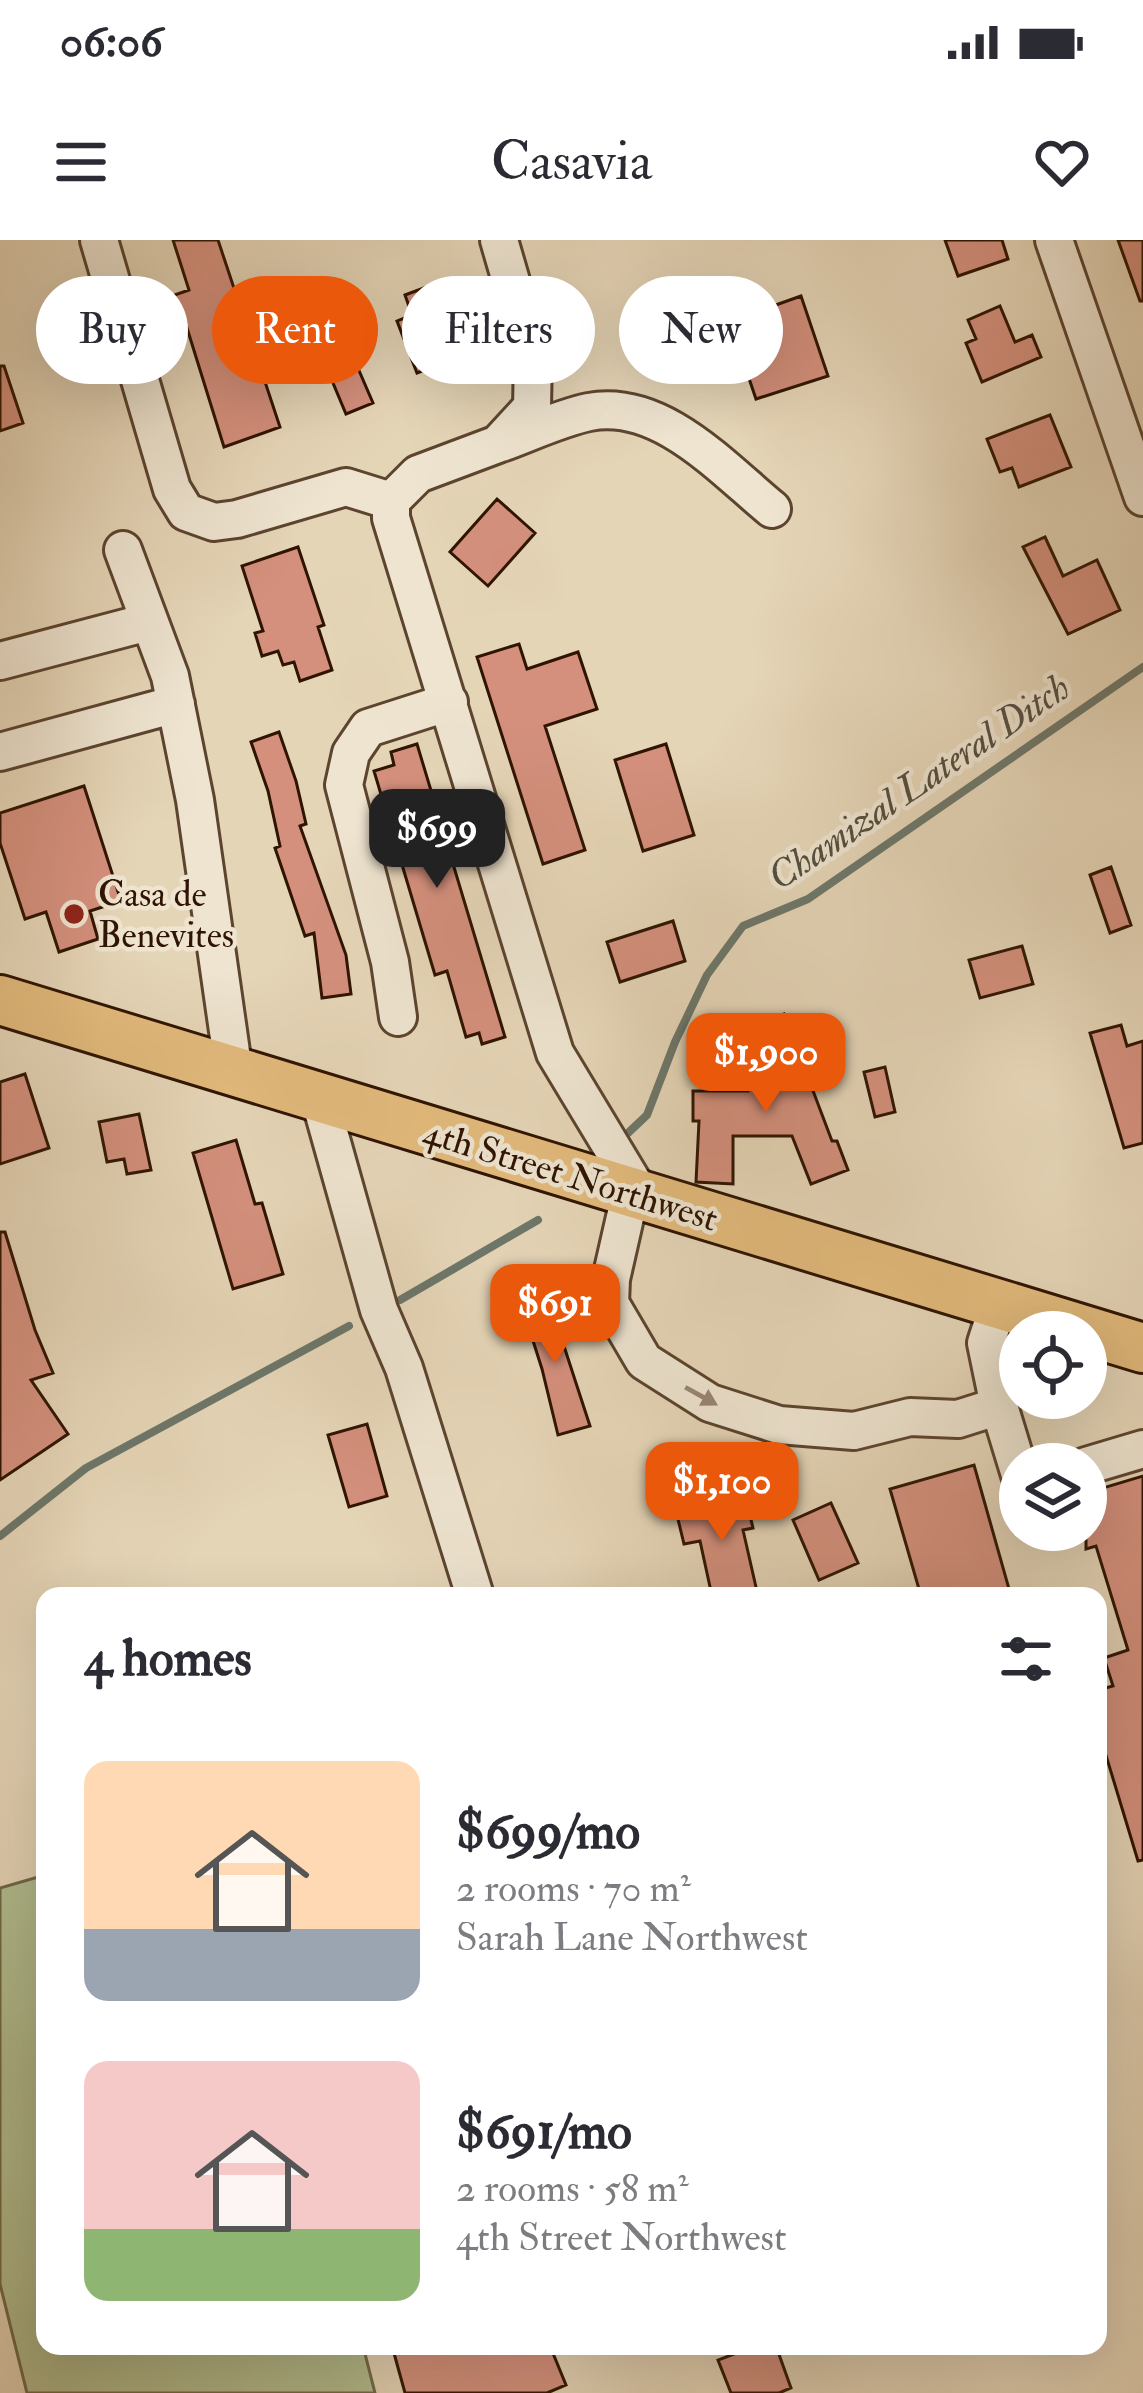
<!DOCTYPE html>
<html lang="en">
<head>
<meta charset="utf-8">
<style>
	:root { --surface:#fff; --page:#f7f7f7; --text:#2b2b33; --muted:#7c7c81; --accent:#ea580c }
	body { margin:0; font-family:"IM FELL Double Pica",serif; background:var(--page); color:var(--text); height:100vh; display:flex; flex-direction:column; font-size:45px; white-space:nowrap }
	* { box-sizing:border-box; margin:0 }
	p { font-size:39px; color:var(--muted) }
	.icon { flex:none; width:66px; height:66px; fill:none; stroke:currentColor; stroke-width:2; stroke-linecap:round; stroke-linejoin:round }
	.map { position:relative; flex:1; overflow:hidden }
	.details { position:absolute; left:36px; top:1347px; width:1071px; height:768px; display:flex; flex-direction:column; background:var(--surface); border-radius:24px; box-shadow:0 12px 48px #0002 }
	.details>* { flex:none }
	.top-card { position:absolute; left:36px; top:36px; width:1071px; height:108px; display:flex; gap:24px }
	.buttons { position:absolute; left:999px; top:1071px; display:grid; gap:24px }
	.buttons a { display:grid; place-items:center; width:108px; height:108px; border-radius:50%; background:var(--surface); box-shadow:0 12px 48px #0002; font-size:60px }
	.price { position:absolute; translate:-50% -102px; padding:0 27px; border-radius:24px; background:var(--accent); color:#fff; font-size:39px; line-height:78px; filter:drop-shadow(0 3px 6px #0008) }
	.price::after { content:''; position:absolute; left:50%; top:72px; width:36px; height:27px; margin-left:-18px; background:inherit; clip-path:polygon(0 0,100% 0,50% 100%) }
	.price.current { background:#222; color:#fff }
	ul { padding:0; list-style:none }
	li { display:flex; align-items:center; gap:36px; height:300px; padding:0 48px }
	li span { display:grid; place-items:center; flex:none; width:336px; height:240px; border-radius:24px; color:#555 }
	li>.icon { margin-inline-start:auto }
	span .icon { width:144px; height:144px; fill:#fffc; stroke-width:1 }
	li b { font-size:51px }
	h2 { display:flex; justify-content:space-between; align-items:center; height:144px; padding:0 48px; font-size:51px }
	.pill { padding:0 42px; border-radius:54px; background:var(--surface); box-shadow:0 12px 48px #0002; font-size:42px; line-height:108px }
	.pill.current { background:var(--accent); color:#fff }
	.status { display:flex; justify-content:space-between; align-items:center; height:84px; padding:0 60px; background:var(--surface); direction:ltr }
	.status svg { height:33px; fill:currentColor }
	header { display:flex; justify-content:space-between; align-items:center; height:156px; padding:0 48px; background:var(--surface); font-size:54px; font-weight:600 }
	.map>svg:first-child { display:block }
	.green { fill:#b2be90; stroke:#706949; stroke-width:3 }
	.lines { fill:none; stroke-linecap:round; stroke-linejoin:round }
	.stream { stroke:#6d776a; stroke-width:8 }
	.building { fill:#d4907d; stroke:#2f1402; stroke-width:3 }
	.minor-casing { stroke:#5c442f; stroke-width:42 }
	.major-casing { stroke:#2f1402; stroke-width:54 }
	.minor { stroke:#eee4d0; stroke-width:36 }
	.major { stroke:#e2ba7c; stroke-width:48 }
	.oneway { fill:#988673 }
	.poi-dot { fill:#8f2418; stroke:#eee4d0; stroke-width:4.5 }
	.labels { text-anchor:middle; stroke-width:9; stroke-linejoin:round; paint-order:stroke }
	.poi-label { font-size:36px; fill:#2f1402; stroke:#eee4d0; text-anchor:start }
	.street-label { font-size:36px; fill:#2f1402; stroke:#eee4d0 }
	.water-label { font-size:39px; font-style:italic; fill:#534e3f; stroke:#eee4d0 }
</style>
</head>
<body>
<div class="status"><b>06:06</b><svg viewBox="0 0 49 12"><path d="M0 12V9h3v3zM5 12V6h3v6zM10 12V3h3v9zM15 12V0h3v12zM26 1h20v11H26zM47 4h2v5h-2z"/></svg></div>
<header><svg class="icon" aria-label="menu" viewBox="0 0 24 24"><path d="M4 6h16M4 12h16M4 18h16"/></svg>Casavia<svg class="icon" aria-label="heart" viewBox="0 0 24 24"><path d="M12 20l-8-8c-3-5 5-10 8-4 3-6 11-1 8 4z"/></svg></header>
<div class="map">
<svg width="1143" height="2153" viewBox="0 0 1143 2153">
	<rect width="100%" height="100%" fill="#e5d5b7"/>
	<filter id="stains"><feTurbulence type="fractalNoise" baseFrequency=".00167" numOctaves="4"/><feColorMatrix values="0 0 0 0 .2 0 0 0 0 .09 0 0 0 0 .02 0 0 0 .5 -.17"/></filter>
	<radialGradient id="worn" r=".72"><stop offset=".6" stop-color="#630" stop-opacity="0"/><stop offset="1" stop-color="#630" stop-opacity=".3"/></radialGradient>
	<path class="green" d="M45,1635v471h318l12,47h-348l-27,-109v-396z"/>
	<g class="lines">
		<path class="stream" d="M628,893l19,-18 28,-73 32,-67 36,-49 65,-27 335,-232
			M400,1060l138,-80
			M0,1296l86,-68 263,-142"/>
	</g>
	<path class="building" d="M173,0h45l62,187 -56,20 -37,-119 -8,3 -10,-34 20,-7z
		M945,0h57l6,19 -50,17z
		M1118,0h25v61h-3z
		M440,42l27,72 -50,19 -20,-52 15,-6 -7,-20z
		M716,43l11,34 -46,15 -11,-34z
		M801,56l27,80 -72,23 -19,-56 44,-15 -8,-22z
		M1000,66l15,36 17,-7 9,22 -59,25 -16,-39 10,-4 -8,-19z
		M354,119l19,44 -27,11 -18,-43z
		M0,126h4l19,57 -23,8z
		M1050,175l21,52 -52,20 -7,-19 -12,4 -13,-33z
		M497,259l38,34 -47,53 -38,-34z
		M1045,297l18,39 34,-16 23,50 -52,24 -45,-87z
		M298,307l26,78 -6,2 14,43 -32,11 -6,-19 -11,3 -5,-14 -16,5 -7,-23 8,-2 -21,-65z
		M519,404l8,25 51,-17 19,57 -52,17 40,124 -42,14 -66,-207z
		M279,492l17,49 10,43 -6,2 46,129 5,39 -29,4 -8,-65 -9,3 -30,-88 5,-2 -12,-55 -17,-49z
		M417,504l88,293 -23,7 -3,-11 -13,4 -19,-66 -12,4 -61,-204 20,-6 -3,-13z
		M666,504l28,91 -51,16 -28,-91z
		M84,546l37,115 -31,10 8,28 -39,13 -13,-40 -21,7 -25,-76v-30z
		M1111,627l20,58 -21,8 -20,-58z
		M673,681l12,40 -65,21 -13,-40z
		M1022,706l11,38 -53,14 -11,-38z
		M784,774l48,127h5l11,29 -37,14 -19,-48h-59v48l-37,-2 3,-61h-6v-30h55v-11l27,-11 -10,-24v-24z
		M1121,785l6,21 16,-5v102l-19,5 -34,-115z
		M885,827l10,45 -20,5 -11,-45z
		M25,834l24,74 -49,16v-82z
		M139,874l12,56 -24,4 -3,-15 -17,3 -8,-40z
		M236,900l19,64 7,-1 21,71 -50,15 -40,-136z
		M0,992h5l30,98 18,43 -22,7 37,54 -68,46z
		M547,1054l43,132 -32,9 -16,-66 -21,-66z
		M367,1184l20,72 -38,11 -21,-72z
		M974,1225l37,131h-90l-31,-107z
		M1143,1236v384l-5,1 -40,-132v-39l15,-4 -9,-28 24,-8 -32,-104 -10,3v-56z
		M745,1255l8,33 -10,2 15,66h-46l-12,-55 -16,3 -8,-33z
		M831,1263l27,60 -39,17 -26,-60z
		M392,2106h158l16,39 -19,8h-142z
		M755,2106h21l15,42 -12,5h-48l-13,-33z"/>
	<g class="lines">
		<g class="minor-casing">
			<path id="minor" d="M99,0l73,249 14,23 28,10 23,-3 109,-32 45,14
				M499,0l34,117 -1,50 -34,37 -80,30 -27,27v17l164,535 85,141
				M1054,0l89,257
				M501,203c28,-10 59,-25 88,-31 71,-14 133,56 183,97
				M123,310l47,126 25,124 39,273
				M0,421l148,-39
				M0,512l176,-48
				M398,777l-8,-55 -46,-177 7,-32 17,-25 81,-26
				M320,860l59,210 25,58 71,228
				M631,951l-20,88 -1,24 34,58 66,42 69,22 75,6 56,-14 48,2 41,-13
				M999,1063l-13,40 13,63 21,69
				M1086,1226l57,-17"/>
		</g>
		<g class="major-casing">
			<path id="major" d="M0,760l1143,348"/>
		</g>
		<use href="#minor" class="minor"/>
		<use href="#major" class="major"/>
	</g>
	<defs><path id="oneway-solid" d="M-6-.8H1V-3.2L6.5 0L1 3.2V.8H-6Z" transform="scale(3)"/></defs>
	<use class="oneway" href="#oneway-solid" transform="translate(701 1156) rotate(29)"/>
	<circle class="poi-dot" cx="74" cy="674" r="12"/>
	<g class="labels">
		<g class="poi-label">
			<text x="98" y="666">Casa de<tspan x="98" dy="41">Benevites</tspan></text>
		</g>
		<g class="street-label">
			<text transform="translate(571 934) rotate(17)" y="13">4th Street Northwest</text>
		</g>
		<g class="water-label">
			<text transform="translate(918 541) rotate(-34)" y="14">Chamizal Lateral Ditch</text>
		</g>
	</g>
	<rect width="100%" height="100%" filter="url(#stains)"/>
	<rect width="100%" height="100%" fill="url(#worn)"/>
</svg>
<div class="buttons">
<a><svg class="icon" aria-label="locate" viewBox="0 0 24 24"><circle cx="12" cy="12" r="6"/><path d="M12 2v4M12 18v4M2 12h4M18 12h4"/></svg></a>
<a><svg class="icon" aria-label="layers" viewBox="0 0 24 24"><path d="M12 4l9 5-9 5-9-5zM3 14l9 5 9-5"/></svg></a>
</div>
<b class="price current" style="left:437px;top:651px">$699</b>
<b class="price" style="left:766px;top:875px">$1,900</b>
<b class="price" style="left:555px;top:1126px">$691</b>
<b class="price" style="left:722px;top:1304px">$1,100</b>
<div class="top-card">
<a class="pill">Buy</a>
<a class="pill current">Rent</a>
<a class="pill">Filters</a>
<a class="pill">New</a>
</div>
<section class="details">
<h2>4 homes<svg class="icon" aria-label="filters" viewBox="0 0 24 24"><path d="M4 7h16M4 17h16"/><circle cx="9" cy="7" r="2"/><circle cx="15" cy="17" r="2"/></svg></h2>
<ul>
<li><span style="background:linear-gradient(#ffd9b3 70%,#9aa5b1 0)"><svg class="icon" aria-label="home" viewBox="0 0 24 24"><path d="M3 11l9-7 9 7M6 9v11h12V9"/></svg></span><div><b>$699/mo</b><p>2 rooms · 70 m²</p><p>Sarah Lane Northwest</p></div></li>
<li><span style="background:linear-gradient(#f6c9c9 70%,#8fb573 0)"><svg class="icon" aria-label="home" viewBox="0 0 24 24"><path d="M3 11l9-7 9 7M6 9v11h12V9"/></svg></span><div><b>$691/mo</b><p>2 rooms · 58 m²</p><p>4th Street Northwest</p></div></li>
</ul>
</section>
</div>
</body>
</html>
